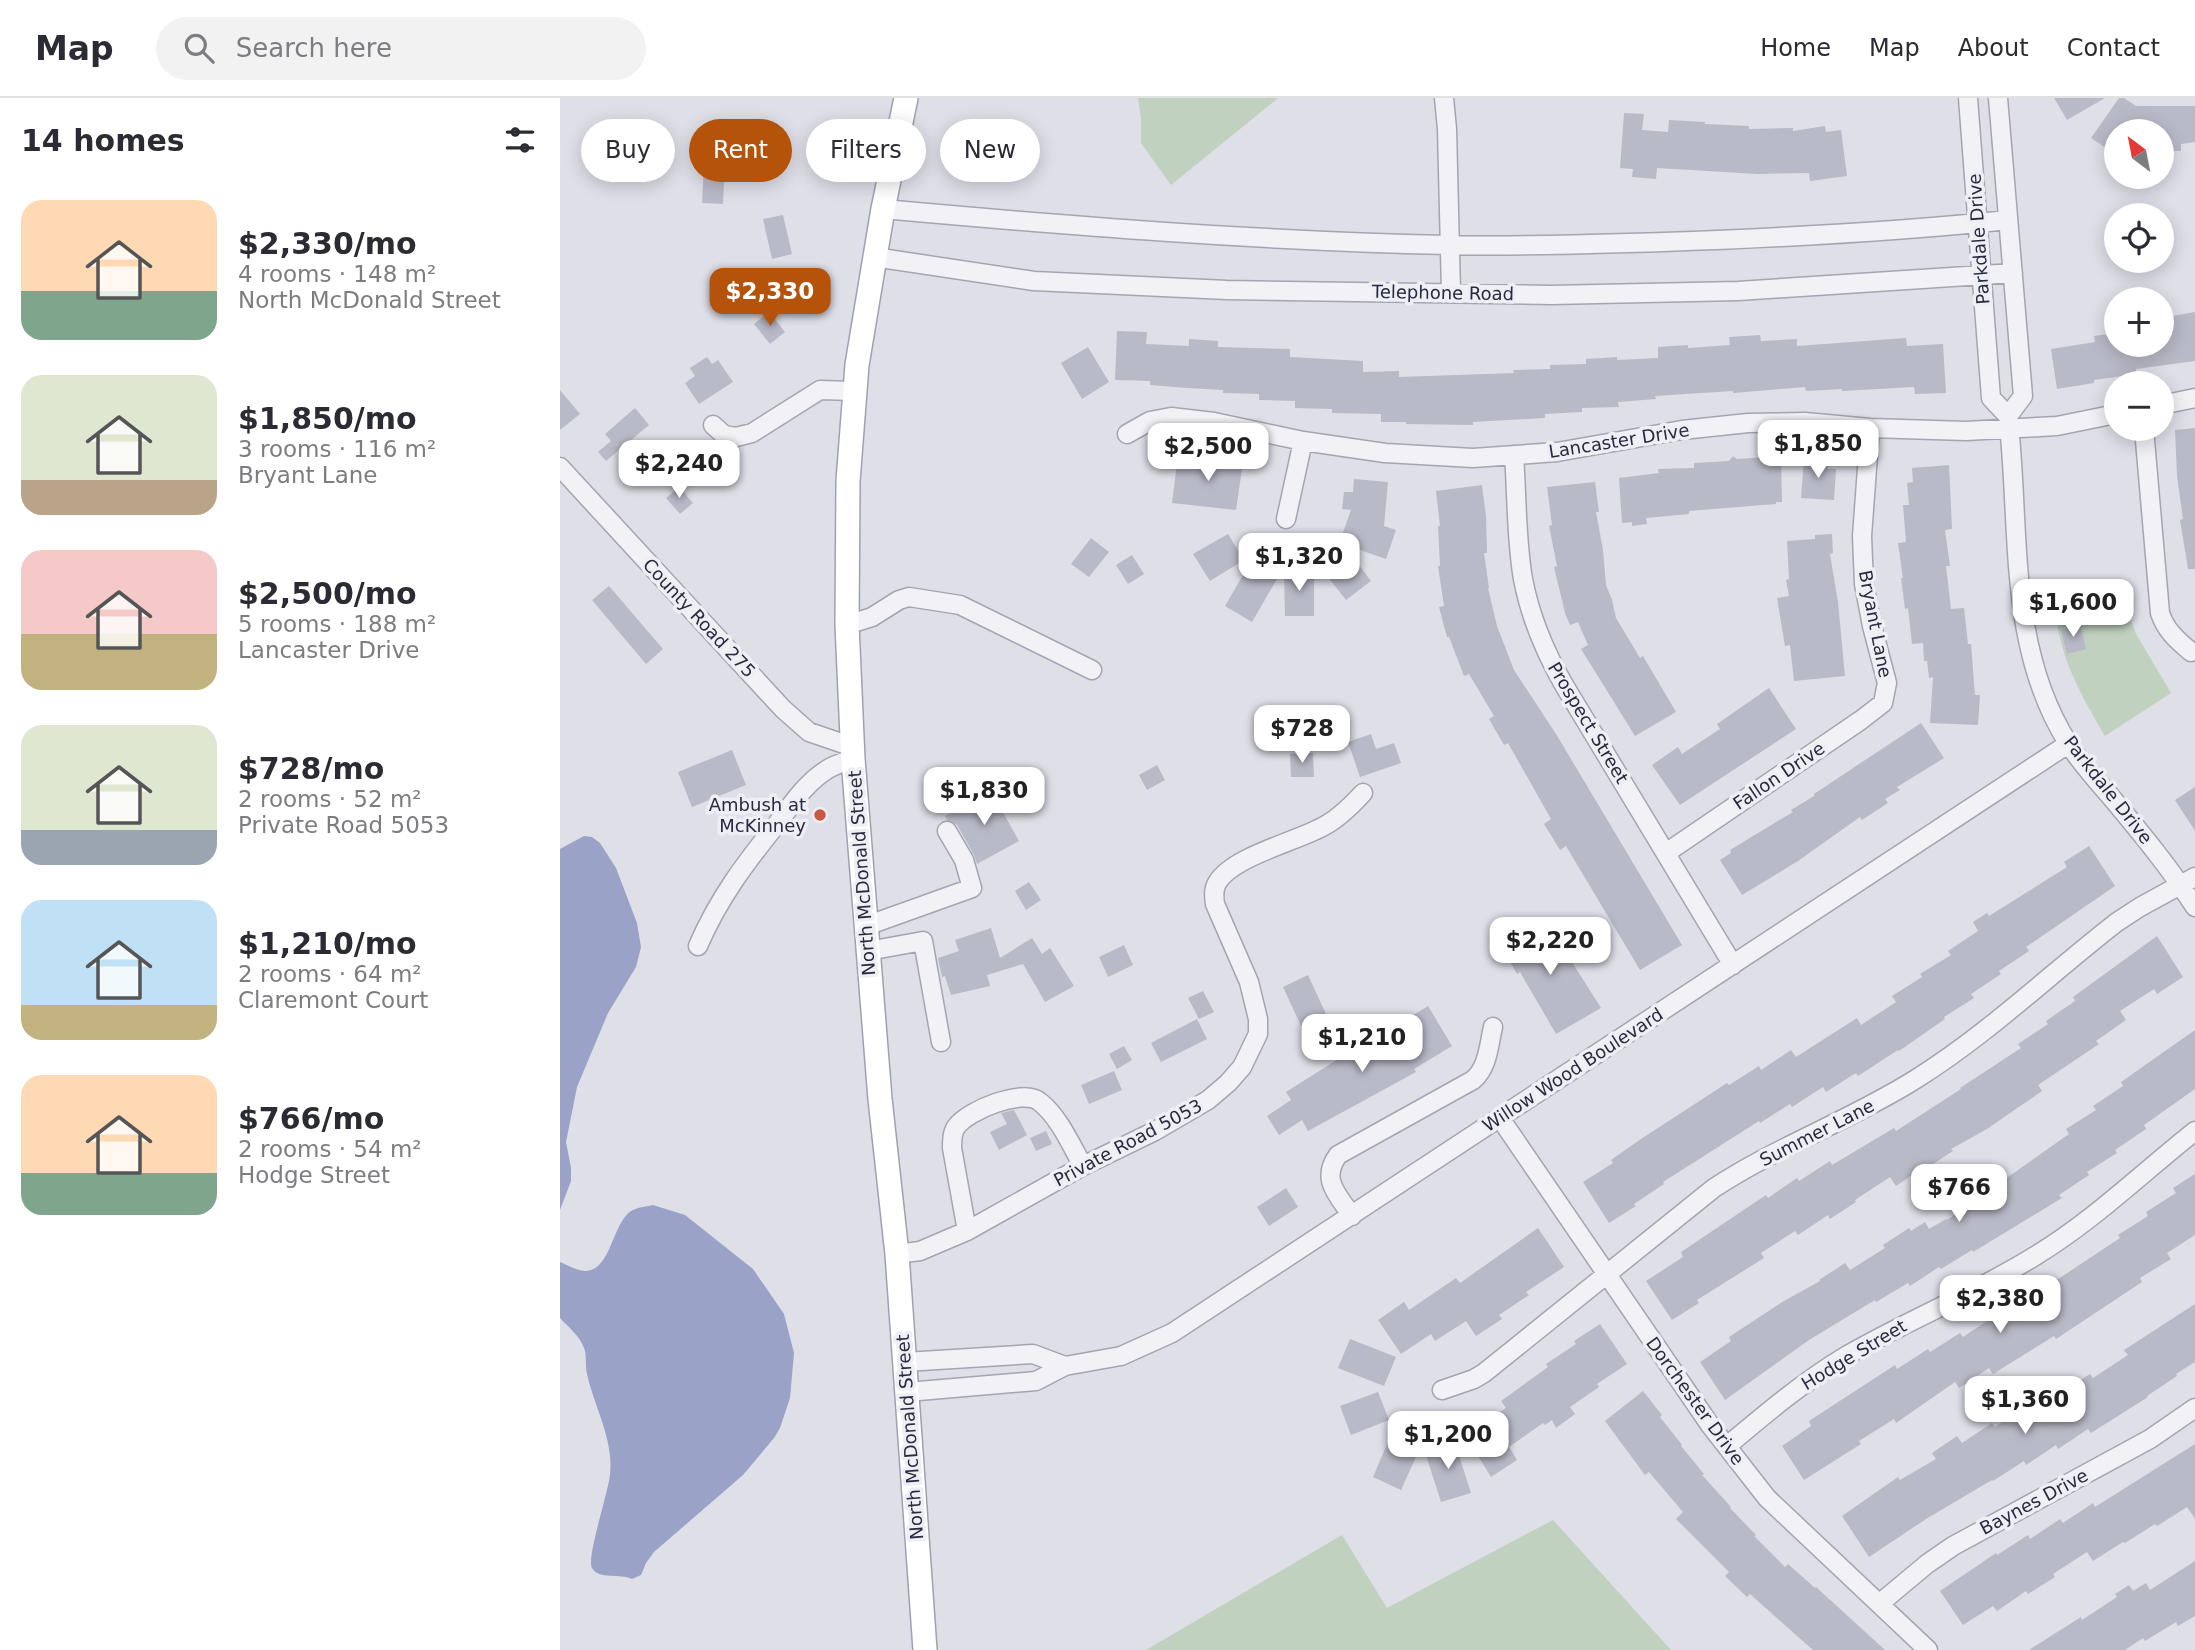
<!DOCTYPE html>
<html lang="en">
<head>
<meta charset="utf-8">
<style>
	:root { --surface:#fff; --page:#f2f2f3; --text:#2b2b33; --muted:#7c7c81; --line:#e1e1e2; --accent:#b45309 }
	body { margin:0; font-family:"DejaVu Sans",sans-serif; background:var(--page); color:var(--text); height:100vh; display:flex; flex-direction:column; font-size:26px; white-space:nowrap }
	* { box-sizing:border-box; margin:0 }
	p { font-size:23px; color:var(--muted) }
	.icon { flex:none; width:38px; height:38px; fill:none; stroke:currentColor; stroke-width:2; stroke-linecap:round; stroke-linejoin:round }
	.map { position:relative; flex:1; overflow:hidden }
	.panel { display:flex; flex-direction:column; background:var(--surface); width:560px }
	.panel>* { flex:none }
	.banner { position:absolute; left:21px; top:21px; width:665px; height:63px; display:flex; gap:14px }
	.needle { width:46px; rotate:328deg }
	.controls { position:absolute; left:1544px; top:21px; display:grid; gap:14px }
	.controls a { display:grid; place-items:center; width:70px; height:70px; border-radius:50%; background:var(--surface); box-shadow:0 4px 18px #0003; font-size:35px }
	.price { position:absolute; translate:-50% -60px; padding:0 16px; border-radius:14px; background:#fff; color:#222; font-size:23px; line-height:46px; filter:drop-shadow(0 2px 4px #0008) }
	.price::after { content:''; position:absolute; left:50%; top:42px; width:21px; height:16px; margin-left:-10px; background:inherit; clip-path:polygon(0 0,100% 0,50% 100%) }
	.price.selected { background:var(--accent); color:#fff }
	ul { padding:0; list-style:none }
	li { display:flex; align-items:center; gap:21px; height:175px; padding:0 21px }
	li span { display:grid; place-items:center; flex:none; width:196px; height:140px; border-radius:21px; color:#555 }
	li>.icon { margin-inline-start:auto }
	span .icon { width:84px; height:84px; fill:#fffc; stroke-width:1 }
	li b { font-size:30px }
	h2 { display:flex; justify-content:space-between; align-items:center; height:84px; padding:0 21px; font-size:30px }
	.pill { padding:0 24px; border-radius:32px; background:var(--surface); box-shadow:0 4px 18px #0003; font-size:24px; line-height:63px }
	.pill.selected { background:var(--accent); color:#fff }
	header { display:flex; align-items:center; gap:42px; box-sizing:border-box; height:98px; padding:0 35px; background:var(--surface); border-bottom:2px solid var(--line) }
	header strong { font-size:33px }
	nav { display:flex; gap:38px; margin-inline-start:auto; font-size:24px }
	.search { width:490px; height:63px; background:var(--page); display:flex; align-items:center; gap:18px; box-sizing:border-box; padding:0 24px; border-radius:38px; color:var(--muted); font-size:26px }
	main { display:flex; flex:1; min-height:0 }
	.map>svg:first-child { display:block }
	.green { fill:#c0d1c0 }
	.water { fill:#9aa3c7 }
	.building { fill:#b9bac7 }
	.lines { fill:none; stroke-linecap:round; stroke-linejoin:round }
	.minor-casing { stroke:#a4a5b1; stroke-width:21 }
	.major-casing { stroke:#9ea1b3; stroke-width:26 }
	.minor { stroke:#f1f1f6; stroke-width:18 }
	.major { stroke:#fff; stroke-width:23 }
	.poi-dot { fill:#ca5746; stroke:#eeeff5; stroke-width:2.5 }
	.labels { text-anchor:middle; stroke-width:7; stroke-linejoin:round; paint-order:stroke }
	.street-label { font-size:18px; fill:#282a3e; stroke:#eeeff5 }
	.poi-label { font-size:18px; fill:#282a3e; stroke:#eeeff5; text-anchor:end }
</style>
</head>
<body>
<header>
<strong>Map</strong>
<div class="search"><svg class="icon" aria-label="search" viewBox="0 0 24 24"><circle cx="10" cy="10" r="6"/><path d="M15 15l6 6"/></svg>Search here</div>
<nav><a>Home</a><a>Map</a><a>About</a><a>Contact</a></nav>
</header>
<main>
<section class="panel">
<h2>14 homes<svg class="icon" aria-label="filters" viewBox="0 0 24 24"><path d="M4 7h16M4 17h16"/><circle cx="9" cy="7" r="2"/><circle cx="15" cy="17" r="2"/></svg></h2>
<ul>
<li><span style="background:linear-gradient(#ffd9b3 65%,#7fa58c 0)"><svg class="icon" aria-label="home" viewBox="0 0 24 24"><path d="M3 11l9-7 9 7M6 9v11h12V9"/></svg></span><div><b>$2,330/mo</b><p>4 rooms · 148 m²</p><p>North McDonald Street</p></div></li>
<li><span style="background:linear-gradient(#dfe7d0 75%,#b9a48a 0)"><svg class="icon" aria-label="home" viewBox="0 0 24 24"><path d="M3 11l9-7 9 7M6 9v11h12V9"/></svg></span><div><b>$1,850/mo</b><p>3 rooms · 116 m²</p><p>Bryant Lane</p></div></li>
<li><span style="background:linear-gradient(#f6c9c9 60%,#c2b280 0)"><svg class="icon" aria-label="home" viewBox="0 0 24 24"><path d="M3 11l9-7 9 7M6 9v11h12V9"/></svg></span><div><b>$2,500/mo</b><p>5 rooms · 188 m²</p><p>Lancaster Drive</p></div></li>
<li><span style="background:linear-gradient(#dfe7d0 75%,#9aa5b1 0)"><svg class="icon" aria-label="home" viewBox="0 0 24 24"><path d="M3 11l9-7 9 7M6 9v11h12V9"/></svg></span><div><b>$728/mo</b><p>2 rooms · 52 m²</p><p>Private Road 5053</p></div></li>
<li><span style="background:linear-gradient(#bfe0f5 75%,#c2b280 0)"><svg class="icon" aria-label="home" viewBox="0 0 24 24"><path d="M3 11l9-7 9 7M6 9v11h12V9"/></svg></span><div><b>$1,210/mo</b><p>2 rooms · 64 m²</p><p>Claremont Court</p></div></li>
<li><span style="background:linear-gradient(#ffd9b3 70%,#7fa58c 0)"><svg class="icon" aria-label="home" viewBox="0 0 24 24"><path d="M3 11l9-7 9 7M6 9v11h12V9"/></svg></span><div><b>$766/mo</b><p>2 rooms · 54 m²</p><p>Hodge Street</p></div></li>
</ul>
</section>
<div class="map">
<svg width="1635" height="1552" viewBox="0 0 1635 1552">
	<rect width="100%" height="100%" fill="#dedfe7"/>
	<path class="green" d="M578,0h140l-107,87 -30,-42v-25z
		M1564,485l6,34 6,17 35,59 -66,43c-29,-49 -50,-88 -51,-146z
		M993,1422l118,130h-525l196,-115 45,73z"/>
	<path class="water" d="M24,738l8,1 8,6 16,25 21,55 4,24 -5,20 -28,46 -31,74 -11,55 5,26v13l-11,29v-361z
		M93,1107l32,10 68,54 31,45 10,39 -4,45 -10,30 -6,10 -31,37 -89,77 -8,11 -5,12 -9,4c-12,-6 -33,1 -40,-11 -6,-10 17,-77 18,-94 4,-34 -16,-68 -23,-100 -2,-8 0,-19 -3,-26 -4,-12 -16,-21 -24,-30v-56c8,3 17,9 26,9 25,-1 26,-47 45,-60 7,-4 14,-4 22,-6z"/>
	<path class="building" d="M1494,0h51l-38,22z
		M1559,0h5l12,8h59v36l-14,2v7h-20v-20h-45v24l-25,-17z
		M1064,15l20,1 -2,16 26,2 1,-12 36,2v2l44,2v3l44,-1v3l32,-5 1,6 15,-2 6,46 -37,5 -1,-8 -52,1 -100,-6 -1,11 -24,-2 1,-8 -13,-1z
		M217,25l7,12 -20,13 -8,-12z
		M145,43l21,1 -3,62 -21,-1z
		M223,117l9,39 -20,5 -9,-40z
		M209,214l16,20 -15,12 -16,-20z
		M1635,214v49l-59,8v5l-42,6v3l-37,6 -6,-40 44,-7 -1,-6 22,-3v12h45v-27z
		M557,233l30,1 -1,12 43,2v-7l29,2v6l72,2v8l73,4v11l36,-1v6l115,-4 -1,-3 37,-1v-4l36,-1v-5l31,-2v3l41,-2v-11l30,-2v3l42,-3 -1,-8 31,-2 1,6 36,-2v7l109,-8 1,8 36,-2 3,49 -31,1 -1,-7 -72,4v-2l-36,2 -1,-4 -72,6v-2l-78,5 1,3 -38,3 1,5 -37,1v4l-37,2v4l-72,4v3l-67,-1v-2h-25v-8l-49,-1v-4l-37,-1v-7l-36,-1v-6l-36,-1v-3l-36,-2 -37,-3v-4l-35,-1z
		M528,249l21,35 -27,17 -21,-36z
		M147,259l5,7 6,-4 15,22 -34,22 -14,-21 10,-7 -5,-8z
		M0,292l20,24 -20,16z
		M75,310l14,17 -43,36 -8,-9 13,-11 -6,-7z
		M1635,330v141h-7l-8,-49 3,-1 -6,-43 -2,-46z
		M618,358l34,5v-3l31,4 -7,48 -64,-7z
		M1173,358l4,3 44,-3 1,46h-6v2l-87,7v3l-43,4 1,6 -15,2v-4l-10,1 -3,-45 40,-5 -1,-4 36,-1v-5l35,-2z
		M1247,358l16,1 -1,7 6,1 -1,4h9l-2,31 -33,-2 3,-40h3z
		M1389,367l3,64 -7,1 5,36h-4l5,43 13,-1 4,36h3l4,51h5l-2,30 -48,-2 3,-46 -4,1 -2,-17h-3l-1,-18 -11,1 -4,-36 -3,1 -4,-31h2l-5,-35 8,-1 -3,-37h6l-2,-22 6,-1 -1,-14z
		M794,381l34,3 -4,44 12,4 -10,29 -43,-15 28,37 -25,19 -26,-33 15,-12 16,-45 -9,-1 2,-17h9z
		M1035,384l4,30h-3l7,38 3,35 6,15 4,18 24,40 3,-2 33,56 -41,24 -54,-87 7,-4 -10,-23 -8,3 -5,-12 -11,-46 3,-1 -8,-40 3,-1 -5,-38z
		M922,387l4,31 1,37h-3l5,35h-1l9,38 17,44 42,64 126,211 -42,25 -74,-124 -6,4 -16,-26 7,-5 -43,-76 -4,2 -15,-26 5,-3 -25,-42 -5,2 -15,-39h-2l-8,-30 5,-1 -6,-40h2l-2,-40h2l-4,-35z
		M119,389l14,16 -13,11 -14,-16z
		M668,436l16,26 -34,21 -17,-27z
		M1272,436l1,19 -3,1 8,48 7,74 -51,5 -4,-36 -5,1 -8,-48 12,-2 -3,-16 3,-1 -2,-38 28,-2v-4z
		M531,440l18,14 -20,25 -18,-13z
		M572,457l12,19 -16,10 -12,-19z
		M690,465l27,16 -25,43 -27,-16z
		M724,473h30v45h-29z
		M49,488l54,63 -17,15 -54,-64z
		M1520,527l6,24 -19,5 -6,-24z
		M1209,590l27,41 -116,76 -28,-40 26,-18 4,7 38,-25 -3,-5z
		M1361,625l23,35 -47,29 3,3 -15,9 3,4 -26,17 -2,-3 -62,44 -56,34 -22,-35 11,-7 -1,-3 63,-38 -2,-2 23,-14v-2z
		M811,636l5,15 18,-6 7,20 -41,14 -12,-35z
		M172,652l14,35 -54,22 -14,-35z
		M753,655l1,24h-23l-1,-23z
		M597,667l8,15 -18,10 -8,-15z
		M1635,689v44l-20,-31z
		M431,693l28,50 -42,23 -3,-9 -17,-30 -10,-5 -2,-4z
		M1529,748l26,40 -89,61 3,4 -30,20 2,3 -30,20 3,4 -30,19 1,2 -46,32 -1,-1 -40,26 -2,-3 -30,19 -3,-5 -31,20 -2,-3 -30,19 -1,-2 -96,61 1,2 -30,20 2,2 -27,17 -26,-41 30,-19 -2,-3 30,-21 86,-56 2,2 30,-19 2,4 30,-20 5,7 61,-39 4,7 35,-23 -4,-6 30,-19 -2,-3 31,-19 -3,-4 30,-20 -5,-9 14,-9 2,3 78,-49 -3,-5z
		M469,784l12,18 -15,10 -11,-19z
		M979,822l20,34 6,-3 36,57 -45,26 -36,-62 -3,2 -17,-30z
		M431,830l9,30 32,-20 10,16 8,-6 24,38 -29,16 -22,-38 -36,11 3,11 -39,9 -6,-19 -3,1 -4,-19 21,-7 -4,-11z
		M1597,838l26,41 -26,17 -3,-5 -34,22 6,9 -30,21 3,3 -61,41 4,6 -55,38 -36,20 2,2 -26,17 -1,-2 -30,20 -6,-9 -35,23 1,2 -26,17 -2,-4 -30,20 -3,-4 -34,22 3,5 -67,42 2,3 -27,17 -26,-39 37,-24 -2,-5 85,-57 2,3 29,-20 2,3 31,-20 2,4 62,-37 2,3 65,-42 -1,-1 61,-40 -3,-4 30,-20 -2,-3 29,-20 -2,-4z
		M564,847l9,20 -25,12 -9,-20z
		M748,877l18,39 -25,12 -18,-39z
		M643,893l11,21 -15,7 -11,-21z
		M868,908l24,40 -38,23 2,3 -108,59 -6,-11 -23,15 -12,-19 24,-16 -5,-8 65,-41 5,8 44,-26 -5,-7z
		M637,921l10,20 -46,23 -10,-19z
		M1635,932v59l-51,36 2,4 -31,21 2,3 -30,19 2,3 -30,20 3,3 -89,54 -1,-2 -31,19 -2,-2 -29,19 -2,-3 -32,19 -1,-2 -66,40 -84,60 -25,-38 31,-21 -2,-4 55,-36 36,-20 -1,-1 26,-17 5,7 35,-22 -2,-3 26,-17 2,3 14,-9 4,7 17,-10 1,1 122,-86 -3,-5 30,-19 -3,-4 30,-20 -2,-4z
		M564,948l8,14 -15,9 -8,-15z
		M554,973l8,19 -33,14 -8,-19z
		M454,1012l13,25 -28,15 -9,-18 17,-8 -6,-11z
		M486,1033l6,13 -16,7 -6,-13z
		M1635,1076v61l-28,18 4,6 -31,19 2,4 -86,57 -2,-3 -61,38 -4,-6 -30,20 -4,-6 -59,41 -2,-4 -35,22 2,3 -57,36 -22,-34 29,-20 -2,-5 86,-56 2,4 31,-20 2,3 30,-19 3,4 30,-20 1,2 30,-20 1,2 95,-63 -2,-3 30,-19 -2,-4 30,-19 -3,-5z
		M726,1090l12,19 -29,19 -12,-19z
		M978,1130l26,39 -38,25 3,3 -30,20 3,4 -26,17 -10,-15 -31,20 -4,-7 -30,20 -23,-34 26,-18 5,8 47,-32 4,5z
		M1635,1206v58l-19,12 1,2 -30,20 1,1 -57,36 -3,-4 -30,20 -2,-4 -30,20 -2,-4 -31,20 -1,-1 -66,39 -57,38 -27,-41 56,-39 2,3 36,-21 -4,-6 25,-17 5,7 30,-20 3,4 29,-20 3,4 31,-21 2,4 30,-20 3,4 35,-23 -4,-5z
		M1040,1226l27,40 -30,20 2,3 -29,20 5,7 -19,14 -4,-8 -7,5 -2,-2 -34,24 8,13 -26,17 -24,-39 30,-19 -3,-3 12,-8 -5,-7 47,-34 -2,-3 30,-20 -2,-3z
		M790,1241l46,18 -12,29 -46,-18z
		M1083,1293l19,24 -2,2 22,28 -1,1 23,28 -2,1 29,32 -1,1 26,27 -2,1 31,31 3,-3 27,24 1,-1 69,63h-72l-63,-56 -3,3 -22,-21 4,-4 -53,-53 7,-7 -34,-40 -4,3 -40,-54z
		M818,1294l11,28 -38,15 -11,-29z
		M831,1337l29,13 -19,42 -28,-13z
		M894,1342l17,53 -30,9 -17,-53z
		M1635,1346v75l-8,-12 -30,19 -2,-2 -30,19 -2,-1 -30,19 -6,-9 -34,22 2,3 -27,17 -2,-3 -29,20 -4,-5 -30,19 -23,-34 56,-38 1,2 31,-20 2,4 30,-20 3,4 30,-20 2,4z
		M1635,1463v55l-17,10 -2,-4 -31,19 -2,-3 -18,12h-96l52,-33 1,3 35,-23 -2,-3 14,-9 4,6 13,-8 4,7z"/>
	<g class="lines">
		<g class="minor-casing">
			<path id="minor" d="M884,0l3,31 4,163
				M1408,0l23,300 17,18c13,110 -2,229 60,327 12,19 28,37 43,54 30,36 59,71 84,110
				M1438,0l25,298 -15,20
				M323,111c188,17 376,32 565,36 72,2 144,-1 215,-3 115,-4 231,-10 345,-22
				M314,159l160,24 193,9 324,5 187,-4 275,-18
				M1601,307l34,-7
				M153,327l11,10 12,2 16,-4 68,-43 34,1
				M1584,331l16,184c6,18 17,27 31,39
				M567,336l23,-13 21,-4 43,5 89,19 82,12 88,5 84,-6 125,-22 66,-7 57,-1 65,6 96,3 91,-5 59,-12
				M954,357c3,41 2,84 9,124 7,37 22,73 41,106l169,280
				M0,369l223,242 26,23 44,15
				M726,421l17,-78
				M287,527l25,-8 27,-17 10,-3 51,8 132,65
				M1106,755l195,-133 22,-17 4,-20 -15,-57 -8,-42 -2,-48 8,-108
				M306,828l106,-38 -8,-28 -17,-29
				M138,848c21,-49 49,-85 82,-126 14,-19 28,-39 48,-51 8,-5 17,-7 25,-10
				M308,853l55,-10 18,101
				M940,1020l210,307 57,73 161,152
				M792,1118c-14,-21 -32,-36 -14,-61l135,-75c15,-12 16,-36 20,-53
				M407,1133l-15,-83c0,-7 0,-15 4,-21 12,-17 67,-39 84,-25 19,15 31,43 43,64
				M337,1156l23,-3 47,-20 116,-65 72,-35 53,-31 20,-17 14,-16 16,-33v-15l-9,-37 -34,-78c-1,-7 -2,-14 2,-21 15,-27 82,-42 109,-58 14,-8 26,-20 37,-32
				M345,1264l128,-8 32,12
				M882,1292l32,-11 10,-6 230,-185c64,-42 137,-68 202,-109 72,-45 134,-105 201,-157l23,-15 55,-30
				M347,1294l129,-11 29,-15 56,-10 51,-23 896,-589
				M1167,1348c38,-32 76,-64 119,-90 62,-36 128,-62 189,-100 58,-35 107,-83 160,-125
				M1319,1506l48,-40 26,-18 197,-107 45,-31"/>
		</g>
		<g class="major-casing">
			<path id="major" d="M346,0l-23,111 -26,156 -9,116 -1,144 6,134 27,340 17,155 28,396"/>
		</g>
		<use href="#minor" class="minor"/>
		<use href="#major" class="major"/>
	</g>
	<circle class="poi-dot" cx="260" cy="717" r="7"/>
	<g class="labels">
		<g class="street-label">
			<text transform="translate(1419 141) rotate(-94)" y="6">Parkdale Drive</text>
			<text transform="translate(883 195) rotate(1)" y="6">Telephone Road</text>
			<text transform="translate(1059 343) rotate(-9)" y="6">Lancaster Drive</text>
			<text transform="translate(139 520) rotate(47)" y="6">County Road 275</text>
			<text transform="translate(1315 526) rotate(79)" y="6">Bryant Lane</text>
			<text transform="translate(1028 625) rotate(59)" y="6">Prospect Street</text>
			<text transform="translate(1219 678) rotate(-34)" y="6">Fallon Drive</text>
			<text transform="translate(1548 692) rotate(52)" y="6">Parkdale Drive</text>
			<text transform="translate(302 775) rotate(-94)" y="6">North McDonald Street</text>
			<text transform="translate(1013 972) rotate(-33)" y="6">Willow Wood Boulevard</text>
			<text transform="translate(1257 1035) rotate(-27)" y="6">Summer Lane</text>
			<text transform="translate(568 1045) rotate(-28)" y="6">Private Road 5053</text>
			<text transform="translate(1294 1257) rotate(-31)" y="6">Hodge Street</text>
			<text transform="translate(1135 1303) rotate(54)" y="6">Dorchester Drive</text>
			<text transform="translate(350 1339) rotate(-94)" y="6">North McDonald Street</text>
			<text transform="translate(1474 1404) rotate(-28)" y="6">Baynes Drive</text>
		</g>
		<g class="poi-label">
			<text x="246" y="713">Ambush at<tspan x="246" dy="21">McKinney</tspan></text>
		</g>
	</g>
</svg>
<div class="controls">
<a><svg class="needle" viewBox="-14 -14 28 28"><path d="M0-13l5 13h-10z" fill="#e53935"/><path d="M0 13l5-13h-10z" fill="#7c7c81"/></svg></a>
<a><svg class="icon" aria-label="locate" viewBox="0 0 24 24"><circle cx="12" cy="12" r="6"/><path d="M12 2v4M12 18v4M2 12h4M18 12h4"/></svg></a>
<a>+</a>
<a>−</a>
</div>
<b class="price selected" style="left:210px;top:230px">$2,330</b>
<b class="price" style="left:1258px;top:382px">$1,850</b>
<b class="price" style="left:648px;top:385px">$2,500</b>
<b class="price" style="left:119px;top:402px">$2,240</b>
<b class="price" style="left:739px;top:495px">$1,320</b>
<b class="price" style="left:1513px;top:541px">$1,600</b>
<b class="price" style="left:742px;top:667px">$728</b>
<b class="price" style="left:424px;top:729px">$1,830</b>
<b class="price" style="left:990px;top:879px">$2,220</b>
<b class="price" style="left:802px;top:976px">$1,210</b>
<b class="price" style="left:1399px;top:1126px">$766</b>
<b class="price" style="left:1440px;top:1237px">$2,380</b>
<b class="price" style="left:1465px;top:1338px">$1,360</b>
<b class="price" style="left:888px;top:1373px">$1,200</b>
<div class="banner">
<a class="pill">Buy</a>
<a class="pill selected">Rent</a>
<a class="pill">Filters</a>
<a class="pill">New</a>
</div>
</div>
</main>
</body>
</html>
